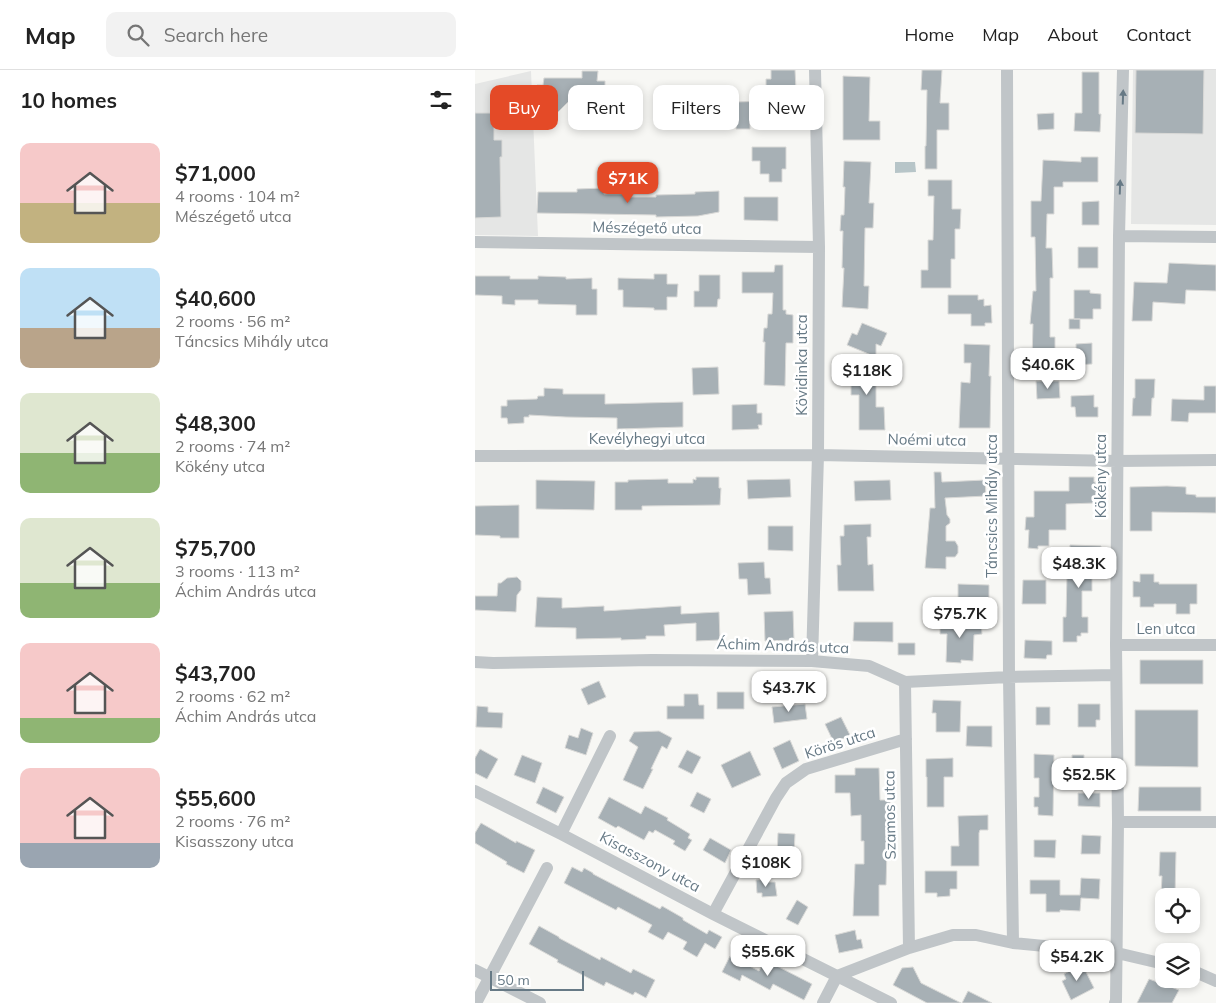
<!DOCTYPE html>
<html lang="en">
<head>
<meta charset="utf-8">
<style>
	:root { --surface:#fff; --page:#f2f2f2; --text:#222; --muted:#767676; --line:#e0e0e0; --accent:#e44a27 }
	body { margin:0; font-family:Mulish,sans-serif; background:var(--page); color:var(--text); height:100vh; display:flex; flex-direction:column; font-size:19px; white-space:nowrap }
	* { box-sizing:border-box; margin:0 }
	p { font-size:16px; color:var(--muted) }
	.icon { flex:none; width:28px; height:28px; fill:none; stroke:currentColor; stroke-width:2; stroke-linecap:round; stroke-linejoin:round }
	.map { position:relative; flex:1; overflow:hidden }
	.panel { display:flex; flex-direction:column; background:var(--surface); width:475px }
	.panel>* { flex:none }
	.guide { position:absolute; left:15px; top:15px; width:475px; height:45px; display:flex; gap:10px }
	.buttons { position:absolute; left:680px; top:818px; display:grid; gap:10px }
	.buttons a { display:grid; place-items:center; width:45px; height:45px; border-radius:10px; background:var(--surface); box-shadow:0 2px 8px #0003; font-size:25px }
	.scale { position:absolute; left:15px; bottom:12px; width:94px; box-sizing:border-box; padding-left:5px; border:2px solid #667985; border-top:0; font-size:14px; line-height:18px; white-space:nowrap; color:#667985; -webkit-text-stroke:4px #fff; paint-order:stroke }
	.price { position:absolute; translate:-50% -42px; padding:0 11px; border-radius:10px; background:#fff; color:#222; font-size:16px; line-height:32px; filter:drop-shadow(0 1px 2px #0008) }
	.price::after { content:''; position:absolute; left:50%; top:30px; width:15px; height:11px; margin-left:-8px; background:inherit; clip-path:polygon(0 0,100% 0,50% 100%) }
	.price.selected { background:var(--accent); color:#fff }
	ul { padding:0; list-style:none }
	li { display:flex; align-items:center; gap:15px; height:125px; padding:0 20px }
	li span { display:grid; place-items:center; flex:none; width:140px; height:100px; border-radius:10px; color:#555 }
	li>.icon { margin-inline-start:auto }
	span .icon { width:60px; height:60px; fill:#fffc; stroke-width:1 }
	li b { font-size:21px }
	h2 { display:flex; justify-content:space-between; align-items:center; height:60px; padding:0 20px; font-size:21px }
	.tag { padding:0 18px; border-radius:10px; background:var(--surface); box-shadow:0 2px 8px #0003; font-size:18px; line-height:45px }
	.tag.selected { background:var(--accent); color:#fff }
	header { display:flex; align-items:center; gap:30px; box-sizing:border-box; height:70px; padding:0 25px; background:var(--surface); border-bottom:1px solid var(--line) }
	header strong { font-size:24px }
	nav { display:flex; gap:28px; margin-inline-start:auto; font-size:18px }
	.search { width:350px; height:45px; background:var(--page); display:flex; align-items:center; gap:12px; box-sizing:border-box; padding:0 18px; border-radius:10px; color:var(--muted); font-size:19px }
	main { display:flex; flex:1; min-height:0 }
	.map>svg:first-child { display:block }
	.built { fill:#e5e6e5 }
	.water { fill:#b7c5c8 }
	.building { fill:#a7b0b5; stroke:#d9d9d7 }
	.lines { fill:none; stroke-linecap:round; stroke-linejoin:round }
	.minor { stroke:#c0c5c8; stroke-width:12 }
	.oneway { fill:#667985 }
	.labels { text-anchor:middle; stroke-width:5; stroke-linejoin:round; paint-order:stroke }
	.street-label { font-size:15px; fill:#667985; stroke:#fff }
</style>
</head>
<body>
<header>
<strong>Map</strong>
<div class="search"><svg class="icon" aria-label="search" viewBox="0 0 24 24"><circle cx="10" cy="10" r="6"/><path d="M15 15l6 6"/></svg>Search here</div>
<nav><a>Home</a><a>Map</a><a>About</a><a>Contact</a></nav>
</header>
<main>
<section class="panel">
<h2>10 homes<svg class="icon" aria-label="filters" viewBox="0 0 24 24"><path d="M4 7h16M4 17h16"/><circle cx="9" cy="7" r="2"/><circle cx="15" cy="17" r="2"/></svg></h2>
<ul>
<li><span style="background:linear-gradient(#f6c9c9 60%,#c2b280 0)"><svg class="icon" aria-label="home" viewBox="0 0 24 24"><path d="M3 11l9-7 9 7M6 9v11h12V9"/></svg></span><div><b>$71,000</b><p>4 rooms · 104 m²</p><p>Mészégető utca</p></div></li>
<li><span style="background:linear-gradient(#bfe0f5 60%,#b9a48a 0)"><svg class="icon" aria-label="home" viewBox="0 0 24 24"><path d="M3 11l9-7 9 7M6 9v11h12V9"/></svg></span><div><b>$40,600</b><p>2 rooms · 56 m²</p><p>Táncsics Mihály utca</p></div></li>
<li><span style="background:linear-gradient(#dfe7d0 60%,#8fb573 0)"><svg class="icon" aria-label="home" viewBox="0 0 24 24"><path d="M3 11l9-7 9 7M6 9v11h12V9"/></svg></span><div><b>$48,300</b><p>2 rooms · 74 m²</p><p>Kökény utca</p></div></li>
<li><span style="background:linear-gradient(#dfe7d0 65%,#8fb573 0)"><svg class="icon" aria-label="home" viewBox="0 0 24 24"><path d="M3 11l9-7 9 7M6 9v11h12V9"/></svg></span><div><b>$75,700</b><p>3 rooms · 113 m²</p><p>Áchim András utca</p></div></li>
<li><span style="background:linear-gradient(#f6c9c9 75%,#8fb573 0)"><svg class="icon" aria-label="home" viewBox="0 0 24 24"><path d="M3 11l9-7 9 7M6 9v11h12V9"/></svg></span><div><b>$43,700</b><p>2 rooms · 62 m²</p><p>Áchim András utca</p></div></li>
<li><span style="background:linear-gradient(#f6c9c9 75%,#9aa5b1 0)"><svg class="icon" aria-label="home" viewBox="0 0 24 24"><path d="M3 11l9-7 9 7M6 9v11h12V9"/></svg></span><div><b>$55,600</b><p>2 rooms · 76 m²</p><p>Kisasszony utca</p></div></li>
</ul>
</section>
<div class="map">
<svg width="741" height="933" viewBox="0 0 741 933">
	<rect width="100%" height="100%" fill="#f7f7f4"/>
	<path class="built" d="M658,0h83v155l-85,-1z
		M56,1l7,165 -63,-1v-151z"/>
	<path class="water" d="M420,92h20l1,10 -21,1z"/>
	<path class="building" d="M296,0h24l1,19 -30,1v-11h5z
		M447,0h20l-2,33h9v27h-12v39h-12v-23h1l1,-56h-6z
		M661,0h68l-1,64 -68,-1z
		M107,1h16l-1,10h8v13h-8v13h-16v-18l-24,24h-13v-7h-7v-21h6l1,-7h38z
		M607,2h17v42h2l-1,18 -26,-1 1,-18h7z
		M368,6l27,1 -1,44h11v19h-37z
		M292,31v14h-11l-6,7v7h-14v-27z
		M0,43h19v27h8v17h-2l1,60 -26,1z
		M579,43v16l-16,1 -1,-16z
		M277,77h34v22h-4v13h-13v-8h-9v-13h-8z
		M606,87h17v25h-35v5h-9v27h-7l-1,34h6l1,30h-3v59h5v24l-23,-1 1,-36h-3l3,-33h3l-1,-54h-4v-36h10l2,-41 38,2z
		M369,91l27,1 -2,41h5l-1,25h-8l-1,58h5l-1,23 -26,-2 2,-39h-2l1,-37h-3l1,-16h3l1,-28h-2z
		M453,110h24v29h9l-1,20h-5v30h-4v29h-30v-18h7v-30h5l1,-44h-6z
		M129,118v6h25v3h27v-2l39,-1v-2l24,-1v21l-21,4 -42,1v-2l-119,-2 1,-21h39v-3z
		M269,127h34v24l-34,-1z
		M624,131v24h-17v-23z
		M603,177h20v21h-20z
		M694,193l47,2v26l-30,-1 -1,14 -32,-2 -1,19h-20l2,-39 33,1z
		M300,195h8v45h3v4l7,1v28h-7l-1,43 -21,-1 1,-43h-2l1,-14h3l1,-14h4l1,-21h-31v-21h32z
		M179,204h13v10h11l-1,13h-10v13h-13v-2l-31,-1v-17h-5v-12l36,1z
		M224,205h21v24h-2l-1,8h-23v-16h5z
		M0,206h35v3h28v-3l28,1v2l26,-1v11h5v26h-21v-10l-38,-1v-4h-23v5l-13,-1v-8l-27,-1z
		M599,220h16v3l11,1v15h-8v10h-19z
		M473,225h30v5l6,-1v7l7,-1 1,18h-7v3h-14v-12h-23z
		M594,249h11v10h-11z
		M387,253l25,10 -6,13 -5,-2v13l-29,-12 5,-12 5,2z
		M617,273v21l-16,1v-21z
		M489,274l26,1 -1,31h2l-1,52h-31l2,-46 9,1 1,-20h-7z
		M376,293h25v44h8l1,23h-26v-35h-8z
		M243,297l1,27 -26,1 -1,-27z
		M660,309h20l-1,19h-2l-1,18h-19l1,-18h2z
		M561,311h23l1,17 -23,1z
		M729,316h12v27h-27l-1,9 -17,-1 1,-22 32,1z
		M69,318l19,1v5h42v10l78,-2v25l-66,2v-11l-51,-1 -37,-2v2h-5v6l-16,1 -1,-6h-6v-12h6v-6l30,-1 1,-3h6z
		M619,325v12h4v10h-22l-1,-10h-4v-11z
		M282,334v9h5v12h-4l1,4 -27,1v-25z
		M459,402h7l1,10 43,-2 1,16 -41,2 2,17 3,4v4l-4,3v15h9l3,5v7l-3,4h-9v12l-21,-1 5,-60h5z
		M221,407h23v11h2l-1,17 -78,1v4h-27v-28h13v-2l40,-1v4h25v-4l3,1z
		M594,407h25v5h5v13h-4v8l-29,1v26h-17v16h-11v3l-10,-1 1,-18h-4l1,-13h8v-26h35z
		M315,409l1,18 -43,2 -1,-19z
		M61,410l59,1 -1,29 -58,-1z
		M415,410l1,20 -36,1 -1,-20z
		M692,416l19,1v7l10,1v2h20v16l-64,-1v19h-22v-44z
		M44,435v33h-19v-2l-25,-1v-29z
		M396,454v13h-4l1,28 5,-1 1,27h-36l-1,-26h4l-1,-29h4v-11z
		M293,456h25v25l-25,-1z
		M595,475l31,1 -1,16h-8v29h-10v26h6v16h-7v3h-4v6h-14v-25h3l1,-43h2z
		M289,492l1,16h5l1,16 -23,1 -1,-16h-8l-1,-16z
		M665,504h14v8h5v2h38v20h-7v10h-14v-10h-22v3h-14v-10h-7v-16l7,1z
		M42,507l4,4v9l-4,5 -1,17 -41,-2v-14h22l1,-13h3l6,-5z
		M548,510h23v24h-24z
		M483,514l31,1v17l-31,-1z
		M62,527l25,1v10l42,-2v5l77,-5v8l38,-2 1,28 -24,1v-18l-32,2 1,11h-19v3l-25,1v-2l-45,1v-11l-41,-1z
		M318,541l1,29 -29,1 -1,-29z
		M506,549l1,15 -8,1 -1,26 -12,-1v3l-15,-1 1,-28h-7v-13z
		M379,552h39v20l-40,-1z
		M550,570l27,1v14h-5l-1,4 -22,-1z
		M423,573h17v12h-17z
		M665,590h63v24h-63z
		M124,611l7,16 -18,8 -7,-16z
		M295,611v18l-15,1 -1,-18z
		M242,622h27v17h-27z
		M209,624h14l1,11h5v14h-37v-13h17z
		M458,630l28,1 -1,31h-24v-19h-4z
		M330,634l2,15 -33,4 -2,-16z
		M603,634h22v16h-4v7h-18z
		M2,636l11,1v5l15,1 -1,15 -26,-1z
		M561,637h14v18h-14z
		M660,640h63v57l-63,-1z
		M366,647l9,18 -16,8 -9,-19z
		M492,656h25v21l-26,-1z
		M106,658l12,5 -7,22 -21,-7 4,-13 9,3z
		M184,661l13,7 -5,11 -5,-3 -11,23h2l-10,20 -20,-9 15,-33 -9,-6 5,-9z
		M315,670l9,21 -17,8 -9,-21z
		M5,679l18,10 -11,20 -12,-6v-15z
		M212,680l14,7 -9,17 -14,-7z
		M275,681l11,24 -29,13 -11,-23z
		M559,684l20,1 -1,61 -15,-1v-8h-4v-10h5v-19h-5z
		M47,685l20,8 -7,20 -21,-8z
		M597,685h12v10h3v13h-15z
		M478,688v19h-9v30h-17v-30h-1v-18z
		M380,698h24l1,32h10v14h-2l-2,71h-7v31h-26l2,-52h9v-23h-3v-26l-10,1 -1,-23h-15v-18h20z
		M68,717l21,10 -8,16 -20,-10z
		M664,717h62v24h-63z
		M222,722l14,7 -7,14 -14,-7z
		M603,723h22v14l-22,-1z
		M134,727l32,17 4,-8 23,12 -1,2 23,14 -2,4 4,2 -7,11 -12,-7 2,-3 -20,-11 -2,3 -4,-2 -5,9 -26,-14 -2,2 -18,-10z
		M513,745v15h-8l-1,3v33h-28v-20h8l-1,-30z
		M6,753l35,20v-2l19,9 -11,23 -18,-9 1,-2 -32,-19v-10z
		M303,763l17,1 -1,22h-17z
		M607,765l19,1 -1,18h-19z
		M235,768l21,12 -6,13 -22,-13z
		M559,770h22l-1,18 -21,-1z
		M685,782h16l-1,44h-14l1,-20h-3z
		M97,797l10,5 2,-4 9,5v1l67,35 2,-3 21,12v2l24,14 2,-4 13,7 -7,12 -10,-6 -8,14 -14,-8 4,-7 -19,-10 -5,8 -15,-8 4,-7 -34,-18 -2,3 -52,-27z
		M450,801h32v18h-7v7l-13,1v-4h-12z
		M606,808l19,1 -1,20 -18,-1 -1,13 -20,-1v2h-14v-18h-16v-14h30v15h20z
		M293,809l1,3h6l2,14 -15,1v-4h-5l-1,-13z
		M322,830l11,7 -10,18 -12,-6z
		M64,856l20,11v1l41,22 1,-3 30,16 2,-4 22,11 -9,18 -11,-6 -2,3 -27,-13 -2,4 -47,-24 1,-2 -29,-16z
		M380,860l2,10 4,-1 2,9 -24,5 -4,-18z
		M255,886l29,15 6,-11 47,24 -8,16 -31,-16 -3,6 -28,-15 -2,6 -18,-9z
		M607,894l12,24 -23,12 -9,-19 4,-2 -2,-5z
		M438,897l8,16 40,20h-34l-34,-18 9,-17z
		M674,909l30,11 -7,13h-35z
		M493,921l24,12h-30z"/>
	<g class="lines">
		<path class="minor" d="M532,0l2,607 4,266
			M644,166l97,1
			M0,172l344,5
			M0,386l343,-1 299,6 99,-1
			M641,575h100
			M337,591l6,-206 1,-208 -4,-177
			M0,592l18,1 159,-3 160,1 57,5 36,16 104,-5 107,-2
			M430,612l4,266
			M0,721l86,43 152,80 178,89
			M643,752h98
			M86,764l49,-98
			M238,844l63,-116 10,-15 20,-14 100,-30
			M0,900l65,33
			M716,900l25,11
			M362,906l72,-28 44,-13h23l37,8 104,10 47,11
			M1,933l71,-135
			M348,933l14,-27
			M640,933l1,-2 2,-179 -2,-177 1,-128 2,-281 4,-166"/>
	</g>
	<defs><path id="oneway-solid" d="M-6-.8H1V-3.2L6.5 0L1 3.2V.8H-6Z" transform="scale(1.25)"/></defs>
	<g class="oneway">
		<use href="#oneway-solid" transform="translate(648 27) rotate(-88)"/>
		<use href="#oneway-solid" transform="translate(645 117) rotate(-88)"/>
	</g>
	<g class="labels">
		<g class="street-label">
			<text transform="translate(172 158) rotate(1)" y="5">Mészégető utca</text>
			<text transform="translate(327 295) rotate(-90)" y="5">Kövidinka utca</text>
			<text x="172" y="374">Kevélyhegyi utca</text>
			<text transform="translate(452 370) rotate(1)" y="5">Noémi utca</text>
			<text transform="translate(626 406) rotate(-90)" y="5">Kökény utca</text>
			<text transform="translate(517 436) rotate(-90)" y="5">Táncsics Mihály utca</text>
			<text x="691" y="564">Len utca</text>
			<text transform="translate(308 576) rotate(2)" y="5">Áchim András utca</text>
			<text transform="translate(365 673) rotate(-18)" y="5">Körös utca</text>
			<text transform="translate(415 745) rotate(-91)" y="5">Szamos utca</text>
			<text transform="translate(175 792) rotate(28)" y="5">Kisasszony utca</text>
		</g>
	</g>
</svg>
<div class="buttons">
<a><svg class="icon" aria-label="locate" viewBox="0 0 24 24"><circle cx="12" cy="12" r="6"/><path d="M12 2v4M12 18v4M2 12h4M18 12h4"/></svg></a>
<a><svg class="icon" aria-label="layers" viewBox="0 0 24 24"><path d="M12 4l9 5-9 5-9-5zM3 14l9 5 9-5"/></svg></a>
</div>
<div class="scale">50 m</div>
<b class="price selected" style="left:153px;top:134px">$71K</b>
<b class="price" style="left:573px;top:320px">$40.6K</b>
<b class="price" style="left:392px;top:326px">$118K</b>
<b class="price" style="left:604px;top:519px">$48.3K</b>
<b class="price" style="left:485px;top:569px">$75.7K</b>
<b class="price" style="left:314px;top:643px">$43.7K</b>
<b class="price" style="left:614px;top:730px">$52.5K</b>
<b class="price" style="left:291px;top:818px">$108K</b>
<b class="price" style="left:293px;top:907px">$55.6K</b>
<b class="price" style="left:602px;top:912px">$54.2K</b>
<div class="guide">
<a class="tag selected">Buy</a>
<a class="tag">Rent</a>
<a class="tag">Filters</a>
<a class="tag">New</a>
</div>
</div>
</main>
</body>
</html>
